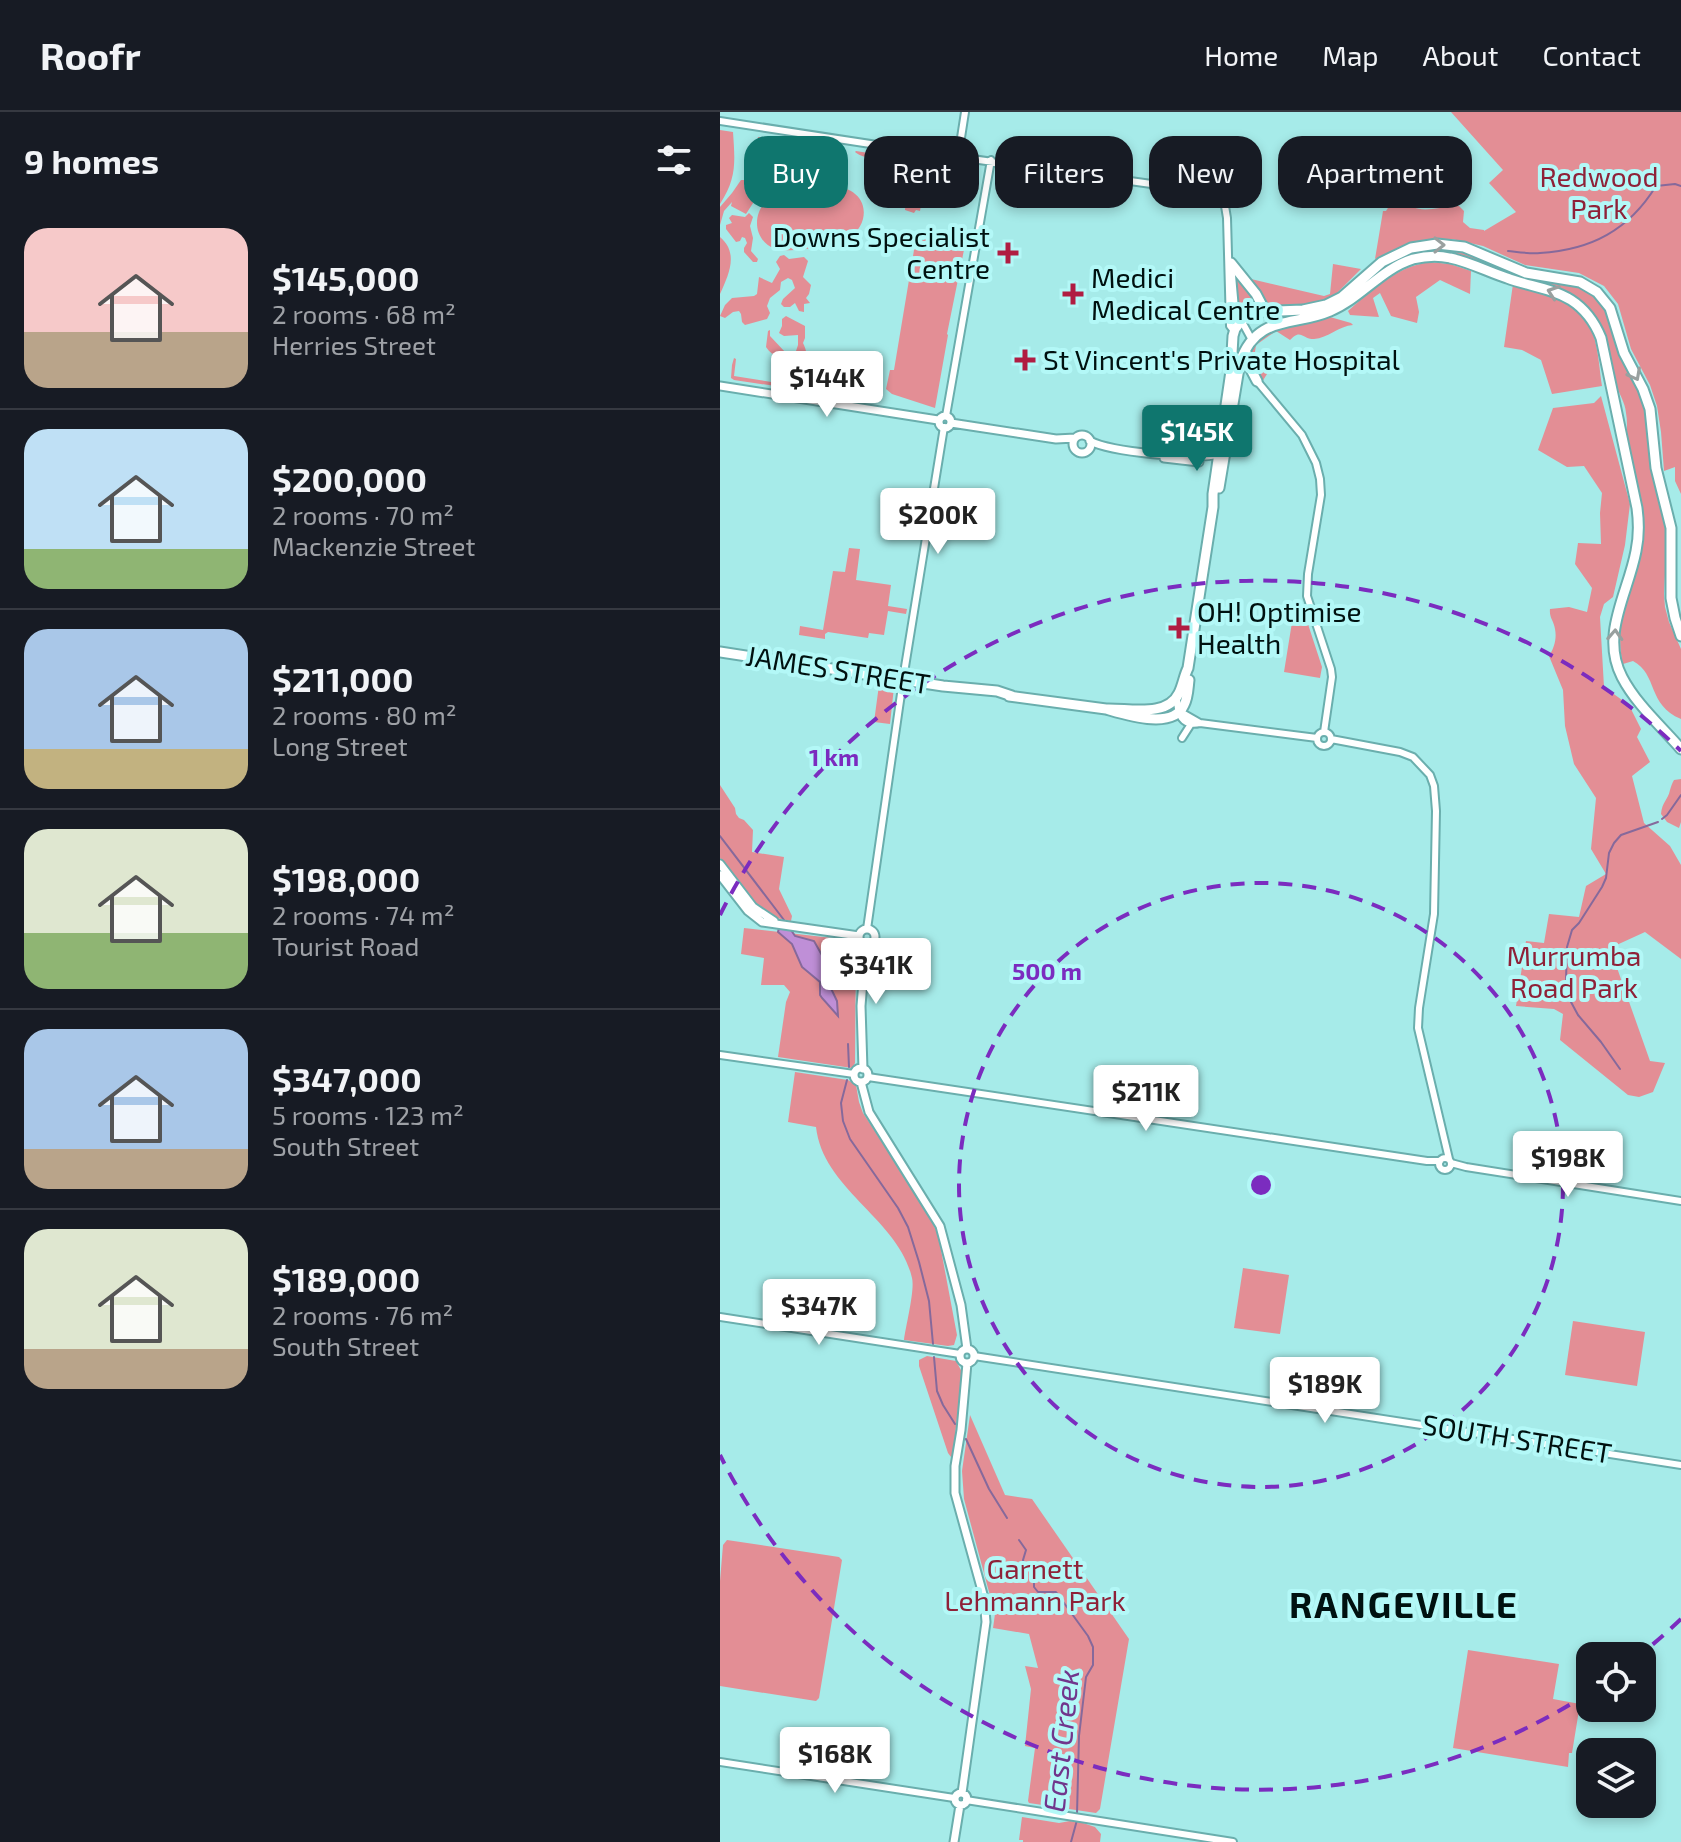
<!DOCTYPE html>
<html lang="en">
<head>
<meta charset="utf-8">
<style>
	:root { --surface:#171b24; --page:#20242c; --text:#f1f3f6; --muted:#9ea1a6; --line:#363941; --accent:#0f766e }
	body { margin:0; font-family:"Exo 2",sans-serif; background:var(--page); color:var(--text); height:100vh; display:flex; flex-direction:column; font-size:30px; white-space:nowrap }
	* { box-sizing:border-box; margin:0 }
	p { font-size:26px; color:var(--muted) }
	.icon { flex:none; width:44px; height:44px; fill:none; stroke:currentColor; stroke-width:2; stroke-linecap:round; stroke-linejoin:round }
	.map { position:relative; flex:1; overflow:hidden }
	.details { display:flex; flex-direction:column; background:var(--surface); width:720px }
	.details>* { flex:none }
	.top-card { position:absolute; left:24px; top:24px; width:760px; height:72px; display:flex; gap:16px }
	.buttons { position:absolute; left:856px; top:1530px; display:grid; gap:16px }
	.buttons a { display:grid; place-items:center; width:80px; height:80px; border-radius:16px; background:var(--surface); box-shadow:0 4px 12px #0003; font-size:40px }
	.price { position:absolute; translate:-50% -68px; padding:0 18px; border-radius:8px; background:#fff; color:#222; font-size:26px; line-height:52px; filter:drop-shadow(0 2px 4px #0008) }
	.price::after { content:''; position:absolute; left:50%; top:48px; width:24px; height:18px; margin-left:-12px; background:inherit; clip-path:polygon(0 0,100% 0,50% 100%) }
	.price.on { background:var(--accent); color:#fff }
	ul { padding:0; list-style:none }
	li { display:flex; align-items:center; gap:24px; height:200px; padding:0 24px }
	li+li { border-top:2px solid var(--line) }
	li span { display:grid; place-items:center; flex:none; width:224px; height:160px; border-radius:24px; color:#555 }
	li>.icon { margin-inline-start:auto }
	span .icon { width:96px; height:96px; fill:#fffc; stroke-width:1 }
	li b { font-size:34px }
	h2 { display:flex; justify-content:space-between; align-items:center; height:96px; padding:0 24px; font-size:34px }
	.chip { padding:0 28px; border-radius:24px; background:var(--surface); box-shadow:0 4px 12px #0003; font-size:28px; line-height:72px }
	.chip.on { background:var(--accent); color:#fff }
	header { display:flex; align-items:center; gap:48px; box-sizing:border-box; height:112px; padding:0 40px; background:var(--surface); border-bottom:2px solid var(--line) }
	header strong { font-size:38px }
	nav { display:flex; gap:44px; margin-inline-start:auto; font-size:28px }
	main { display:flex; flex:1; min-height:0 }
	.map>svg:first-child { display:block }
	.green { fill:#e38e95 }
	.water { fill:#bf8fd7; stroke:#86699b; stroke-width:2 }
	.lines { fill:none; stroke-linecap:round; stroke-linejoin:round }
	.stream { stroke:#86699b; stroke-width:2 }
	.tertiary-casing { stroke:#6aaead; stroke-width:10 }
	.secondary-casing { stroke:#6aaead; stroke-width:11 }
	.trunk-casing { stroke:#6aaead; stroke-width:13 }
	.tertiary { stroke:#fff; stroke-width:6 }
	.secondary { stroke:#fff; stroke-width:7 }
	.trunk { stroke:#fff; stroke-width:9 }
	.oneway { stroke:#99a09f }
	.ring { fill:none; stroke:#7b2cbf; stroke-width:4; stroke-dasharray:14 10 }
	.poi-dot { fill:#b01d42; stroke:#b3f8f7; stroke-width:3 }
	.labels { text-anchor:middle; stroke-width:8; stroke-linejoin:round; paint-order:stroke }
	.park-label { font-size:28px; fill:#8f2138; stroke:#b3f8f7 }
	.poi-label { font-size:28px; fill:#001110; stroke:#b3f8f7; text-anchor:start }
	.street-label { font-size:28px; fill:#001110; stroke:#b3f8f7 }
	.water-label { font-size:30px; font-style:italic; fill:#71368c; stroke:#b3f8f7 }
	.district-label { font-size:36px; font-weight:bold; letter-spacing:2px; fill:#001110; stroke:#b3f8f7 }
	.centre { fill:#7b2cbf; stroke:#b3f8f7; stroke-width:4 }
	.ring-label { font-size:24px; text-anchor:middle; font-weight:bold; fill:#7b2cbf; stroke:#b3f8f7; stroke-width:8; stroke-linejoin:round; paint-order:stroke }
</style>
</head>
<body>
<header>
<strong>Roofr</strong>
<nav><a>Home</a><a>Map</a><a>About</a><a>Contact</a></nav>
</header>
<main>
<section class="details">
<h2>9 homes<svg class="icon" aria-label="filters" viewBox="0 0 24 24"><path d="M4 7h16M4 17h16"/><circle cx="9" cy="7" r="2"/><circle cx="15" cy="17" r="2"/></svg></h2>
<ul>
<li><span style="background:linear-gradient(#f6c9c9 65%,#b9a48a 0)"><svg class="icon" aria-label="home" viewBox="0 0 24 24"><path d="M3 11l9-7 9 7M6 9v11h12V9"/></svg></span><div><b>$145,000</b><p>2 rooms · 68 m²</p><p>Herries Street</p></div></li>
<li><span style="background:linear-gradient(#bfe0f5 75%,#8fb573 0)"><svg class="icon" aria-label="home" viewBox="0 0 24 24"><path d="M3 11l9-7 9 7M6 9v11h12V9"/></svg></span><div><b>$200,000</b><p>2 rooms · 70 m²</p><p>Mackenzie Street</p></div></li>
<li><span style="background:linear-gradient(#a9c7e8 75%,#c2b280 0)"><svg class="icon" aria-label="home" viewBox="0 0 24 24"><path d="M3 11l9-7 9 7M6 9v11h12V9"/></svg></span><div><b>$211,000</b><p>2 rooms · 80 m²</p><p>Long Street</p></div></li>
<li><span style="background:linear-gradient(#dfe7d0 65%,#8fb573 0)"><svg class="icon" aria-label="home" viewBox="0 0 24 24"><path d="M3 11l9-7 9 7M6 9v11h12V9"/></svg></span><div><b>$198,000</b><p>2 rooms · 74 m²</p><p>Tourist Road</p></div></li>
<li><span style="background:linear-gradient(#a9c7e8 75%,#b9a48a 0)"><svg class="icon" aria-label="home" viewBox="0 0 24 24"><path d="M3 11l9-7 9 7M6 9v11h12V9"/></svg></span><div><b>$347,000</b><p>5 rooms · 123 m²</p><p>South Street</p></div></li>
<li><span style="background:linear-gradient(#dfe7d0 75%,#b9a48a 0)"><svg class="icon" aria-label="home" viewBox="0 0 24 24"><path d="M3 11l9-7 9 7M6 9v11h12V9"/></svg></span><div><b>$189,000</b><p>2 rooms · 76 m²</p><p>South Street</p></div></li>
</ul>
</section>
<div class="map">
<svg width="961" height="1730" viewBox="0 0 961 1730">
	<rect width="100%" height="100%" fill="#a6ebe9"/>
	<path class="green" d="M731,0h230v382l-6,-13v-14l-11,4 -3,-39 -4,-26 -7,-21 -19,-36 -13,-45 -14,-18 -25,-13 -54,-8 -42,-19 -31,-7 -30,1 -22,7 -25,12 8,-48h3l9,-14c27,20 34,10 64,9l5,5 -1,11 7,6 14,2v1l32,-19 -27,-29 14,-13z
		M0,18l13,2c2,30 4,46 -13,72z
		M38,25l62,9 -3,22 -41,-5 -3,19 -7,-1 2,5 -4,12 -9,2 -9,14 -15,-8 1,-4 -8,9 -4,14v-18l12,-14 9,-13h4l-1,6 9,3 7,-8 -8,-2z
		M136,39l31,5 11,10 2,-10 77,12 -1,6 -16,-2 -2,10 -7,5h-22l-7,13 -2,11 -4,-1 -2,3 -9,-3 2,-22 -3,-1c-5,-15 -13,-29 -31,-29 -8,-1 -11,-1 -18,-6z
		M680,52v6l-21,28 -10,2 6,-34z
		M109,73c20,1 39,12 34,34 -3,11 -11,18 -20,22 -12,6 -56,12 -68,8 -25,-10 -23,-43 0,-54z
		M29,101l4,4 -3,9 3,12 -2,13 7,8 -1,3h-4l-9,-10v-4l3,-5 -2,-5 -3,-1 -2,4 -4,1 -10,-13v-4l6,-2 -3,-5 3,-3 13,2z
		M238,117l10,1 -21,104 1,1 -13,73 -43,-14 -6,-5 4,-19h4l21,-126 28,-13 14,3z
		M0,125c19,16 9,37 0,57z
		M710,136l31,2 114,34 10,5 14,10 8,10 13,45 18,36 8,26 6,57 11,41 4,22 -3,58 1,13 4,15 12,27v70c-34,-14 -23,-45 -48,-58l-10,3c-11,-43 13,-88 19,-131 5,-30 -10,-60 -15,-90 -1,-10 1,-20 -1,-30 -1,-11 -7,-19 -10,-29 -3,-9 -4,-20 -6,-30 -7,-28 -22,-53 -50,-65l-143,-34 -68,44c26,-31 41,-42 81,-51z
		M64,143l5,4 15,-2 4,4 -5,16 8,8 -2,9 -3,4 4,5 -6,1v8l-5,-1 -4,-8 -5,4h-6l-3,-3 2,-5 12,-11 -3,-8 -4,-2 -7,4 -1,8 -10,8 -3,8 3,7 -3,6 -22,6 -3,-3 -1,-8 -2,-3 -6,1 -8,6 -5,-2 5,-11 7,-7 22,-2 3,-2 2,-17 13,6 8,-14 -4,-7 4,-6z
		M709,150l21,2 21,7 -1,23 -30,-14 -24,17 3,15 -2,11 -26,-7 -11,-23 -7,5 6,19 -29,-2 -2,-4c24,-21 48,-44 81,-49z
		M613,152l28,5 -26,26 -10,5 -19,5 -37,1 -4,-2 -14,-25 73,17 6,-2z
		M514,158l27,39 -20,8 -3,-7z
		M793,172c13,4 50,14 60,21 25,17 25,54 29,81l-50,8 -11,-34 -19,-10 -18,-3z
		M66,204l19,10v12l-2,5c3,6 6,15 0,19 -13,2 -30,-4 -37,-15l2,-16 2,-1v6l16,17 4,2 5,-1 3,-9v-10l-14,1 -5,-3 3,-7v-7z
		M610,205l21,6 2,2c-14,1 -25,13 -39,14 -12,0 -13,-11 -24,1l-14,-9 -20,14 -2,14 13,15 -5,8 -11,-15 -2,-18 8,-11 27,-14z
		M14,246l2,1 -2,17 93,15 3,-3v-15l12,1 2,2 -1,1 -8,-1 -3,3 1,6 10,11 -109,-16 -3,-2 1,-13z
		M881,284l29,108 -5,41 -12,52 -9,7 -4,13 4,70 25,18 12,24 -4,8 13,25 -18,14 12,47 26,23 11,19v94l-36,-27 -35,16 40,113 15,2 -12,29 -14,5 -11,-2 -68,-55 3,-26 -9,-5 -38,-3 10,-65 18,2 5,-29 30,3 7,-31 20,-12 -15,-25 5,-51 -22,-34 -9,-38 -2,-36 -14,-34c5,-8 8,-17 6,-27 -1,-8 -6,-11 -5,-20l19,-2 18,5 5,-24 -17,-24 3,-21 23,1 -1,-31 2,-20 -18,-27 -17,1 -29,-17 15,-42 41,-5z
		M129,436l11,1 -4,31 35,5 -3,21 19,3 -1,5 -18,-3 -4,24 -15,-2 -1,5 -40,-6 -3,2v5l-26,-4 1,-9 23,4 10,-59 12,1z
		M573,504l13,2 16,49 -2,11 -36,-6z
		M159,573l15,2 -4,37 -16,-2z
		M961,667v43l-2,6 -12,-6 -6,-8c1,-12 7,-14 9,-24 1,-3 2,-7 4,-10z
		M0,673l15,23 1,6 3,4 5,2 9,10 -1,22 32,5 -5,32 13,27 -1,5 -20,-4 -10,-6 -11,-13 -30,-40z
		M24,816l97,11 11,4 4,7 -1,113 -3,5 -74,-11 8,-55 4,-10 -6,-7h-23l3,-27 -23,-4z
		M75,960l53,8 8,5 3,17 4,11 59,90 16,31 19,101 -3,10 -6,1 -44,-6c2,-15 11,-50 8,-62 -13,-59 -89,-88 -96,-151l-28,-5z
		M523,1156l46,7 -9,59 -46,-6z
		M853,1209l72,11 -8,54 -72,-11z
		M207,1244l29,5 6,11 -9,82 -2,3 -3,-4 -29,-87v-6z
		M250,1303l35,80 27,4 97,140 -29,170 -4,4 -67,-10 -1,-2 7,-53 -10,-2 6,-57 -6,-23 13,2 -9,-34 -36,-6 2,-14 -31,-115 -2,-28z
		M7,1428l112,17 3,3 -23,138 -3,3 -96,-15v-105l3,-36z
		M748,1538l91,14 -6,35 27,5 -8,49h-3l-1,14 -115,-19z
		M302,1705l37,6 11,-2 13,2 12,4 6,7 -1,8h-77v-2h-4z"/>
	<path class="water" d="M59,816l12,2 4,6 19,5 9,16 19,13 1,4c-5,4 -8,5 -14,4l-2,2 10,21 1,15 -16,-18 -2,-3v-13l-18,-15 -10,-23 -14,-12z"/>
	<g class="lines">
		<path class="stream" d="M788,139c10,1 22,3 32,2 51,-3 89,-23 116,-67l19,-2 6,2
			M942,707l5,-4 14,-20
			M0,724l64,84
			M128,932l1,23
			M900,957l-19,-27 -23,-27 -7,-13 -5,-22 1,-33 5,-17 7,-7 23,-36 4,-9 3,-25 5,-10 7,-8 37,-13
			M127,968l-6,23 2,18 7,18 48,69 10,19 11,35 10,39 4,43
			M214,1245l3,34 6,14 12,19
			M246,1327l23,50 18,29
			M299,1428l7,10 -3,10 1,4h9l1,3v20l4,5h18l32,44 5,11v18l-7,12 -7,59 -2,78
			M351,1730l6,-22"/>
		<g class="tertiary-casing">
			<path id="tertiary" d="M0,9l216,33 280,39
				M238,45l7,-45
				M504,78l3,5 -3,5 3,18 3,108 4,5
				M511,152l4,45 17,31
				M537,269l45,54 14,28 4,16 1,16 -13,79 -1,22 24,73 1,8 -8,55
				M226,304l45,-256
				M457,586c0,16 5,29 23,25l117,15
				M459,599l21,12
				M597 627a7 7 0 1 1 14 0a7 7 0 1 1-14 0Z
				M462,626l9,-14
				M611,627l69,13 13,5 17,18 4,11 2,25 -2,103 -15,94 -1,20 31,131
				M147,817l37,-256 40,-246
				M0,943l134,19
				M148,965l559,84h13
				M719 1052a6 6 0 1 1 12 0a6 6 0 1 1-12 0Z
				M731,1051l15,4 215,34
				M0,1205l240,37
				M254,1244l707,109
				M0,1650l234,36
				M246,1688l267,42"/>
		</g>
		<g class="secondary-casing">
			<path id="secondary" d="M0,274l218,34
				M219 310a6 6 0 1 1 12 0a6 6 0 1 1-12 0Z
				M231,311l105,16 19,-1
				M353 332a9 9 0 1 1 18 0a9 9 0 1 1-18 0Z
				M370,329c21,11 105,19 129,13
				M444,346l35,4
				M0,752l33,43 21,14
				M0,763l28,36 14,11 97,14
				M139 825a8 8 0 1 1 16 0a8 8 0 1 1-16 0Z
				M134 963a7 7 0 1 1 14 0a7 7 0 1 1-14 0Z
				M143,957l-2,-63 5,-62
				M141,970l8,30 71,114 21,79 6,44
				M240 1244a7 7 0 1 1 14 0a7 7 0 1 1-14 0Z
				M235 1687a6 6 0 1 1 12 0a6 6 0 1 1-12 0Z
				M242,1681l24,-171 -2,-24 -29,-105v-27l6,-36 6,-67
				M234,1730l6,-37"/>
		</g>
		<g class="trunk-casing">
			<path id="trunk" d="M511,151l25,31 9,17
				M526,240l1,10 10,19
				M499,376l21,-126c17,-48 53,-35 90,-51 31,-13 51,-42 83,-52 12,-3 25,-4 37,-1 20,4 38,14 57,20 21,8 45,10 64,22 14,9 24,23 30,38l36,170c2,15 2,29 -1,43 -8,43 -36,83 -14,126 14,27 39,49 59,72
				M0,540l223,34 54,5 15,5
				M289,584l97,13c21,6 67,21 78,-4 4,-7 4,-17 5,-25
				M386,597c23,-1 61,9 73,-16 4,-8 5,-17 9,-25l25,-161v-13l18,-123 2,-35 2,-7 6,-8 14,-9 48,-2 23,-5 16,-8 40,-35 29,-14 26,-4 27,3 62,26 54,9 17,10 13,16 14,45 19,36 7,20 6,59 15,60v70l4,20 6,18"/>
		</g>
		<use href="#tertiary" class="tertiary"/>
		<use href="#secondary" class="secondary"/>
		<use href="#trunk" class="trunk"/>
	</g>
	<defs><path id="oneway-chevron" d="M-2-3.5L2.5 0L-2 3.5" fill="none" stroke-width="1.6" stroke-linecap="round" stroke-linejoin="round" transform="scale(2)"/></defs>
	<g class="oneway">
		<use href="#oneway-chevron" transform="translate(719 133)"/>
		<use href="#oneway-chevron" transform="translate(833 180) rotate(-161)"/>
		<use href="#oneway-chevron" transform="translate(915 263) rotate(62)"/>
		<use href="#oneway-chevron" transform="translate(895 523) rotate(-87)"/>
	</g>
	<g class="ring">
		<circle cx="541" cy="1073" r="302"/>
		<path d="M961 1507A604 604 0 0 1 921 1542M870 1580A604 604 0 0 1 0 1343M0 803A604 604 0 0 1 961 639"/>
	</g>
	<g class="poi-dot">
		<path d="M284 129h8v8h8v8h-8v8h-8v-8h-8v-8h8z"/>
		<path d="M349 170h8v8h8v8h-8v8h-8v-8h-8v-8h8z"/>
		<path d="M301 236h8v8h8v8h-8v8h-8v-8h-8v-8h8z"/>
		<path d="M455 504h8v8h8v8h-8v8h-8v-8h-8v-8h8z"/>
	</g>
	<g class="labels">
		<g class="park-label">
			<text x="879" y="75">Redwood<tspan x="879" dy="32">Park</tspan></text>
			<text x="854" y="854">Murrumba<tspan x="854" dy="32">Road Park</tspan></text>
			<text x="315" y="1467">Garnett<tspan x="315" dy="32">Lehmann Park</tspan></text>
		</g>
		<g class="poi-label">
			<text x="270" y="135" text-anchor="end">Downs Specialist<tspan x="270" dy="32">Centre</tspan></text>
			<text x="371" y="176">Medici<tspan x="371" dy="32">Medical Centre</tspan></text>
			<text x="323" y="258">St Vincent's Private Hospital</text>
			<text x="477" y="510">OH! Optimise<tspan x="477" dy="32">Health</tspan></text>
		</g>
		<g class="street-label">
			<text transform="translate(118 558) rotate(9)" y="10">JAMES STREET</text>
			<text transform="translate(797 1327) rotate(9)" y="10">SOUTH STREET</text>
		</g>
		<g class="water-label">
			<text transform="translate(342 1629) rotate(-84)" y="10">East Creek</text>
		</g>
		<g class="district-label">
			<text x="684" y="1506">RANGEVILLE</text>
		</g>
	</g>
	<circle cx="541" cy="1073" r="12" class="centre"/>
	<g class="ring-label">
		<text x="114" y="654">1 km</text>
		<text x="327" y="868">500 m</text>
	</g>
</svg>
<div class="buttons">
<a><svg class="icon" aria-label="locate" viewBox="0 0 24 24"><circle cx="12" cy="12" r="6"/><path d="M12 2v4M12 18v4M2 12h4M18 12h4"/></svg></a>
<a><svg class="icon" aria-label="layers" viewBox="0 0 24 24"><path d="M12 4l9 5-9 5-9-5zM3 14l9 5 9-5"/></svg></a>
</div>
<b class="price" style="left:107px;top:307px">$144K</b>
<b class="price on" style="left:477px;top:361px">$145K</b>
<b class="price" style="left:218px;top:444px">$200K</b>
<b class="price" style="left:156px;top:894px">$341K</b>
<b class="price" style="left:426px;top:1021px">$211K</b>
<b class="price" style="left:848px;top:1087px">$198K</b>
<b class="price" style="left:99px;top:1235px">$347K</b>
<b class="price" style="left:605px;top:1313px">$189K</b>
<b class="price" style="left:115px;top:1683px">$168K</b>
<div class="top-card">
<a class="chip on">Buy</a>
<a class="chip">Rent</a>
<a class="chip">Filters</a>
<a class="chip">New</a>
<a class="chip">Apartment</a>
</div>
</div>
</main>
</body>
</html>
